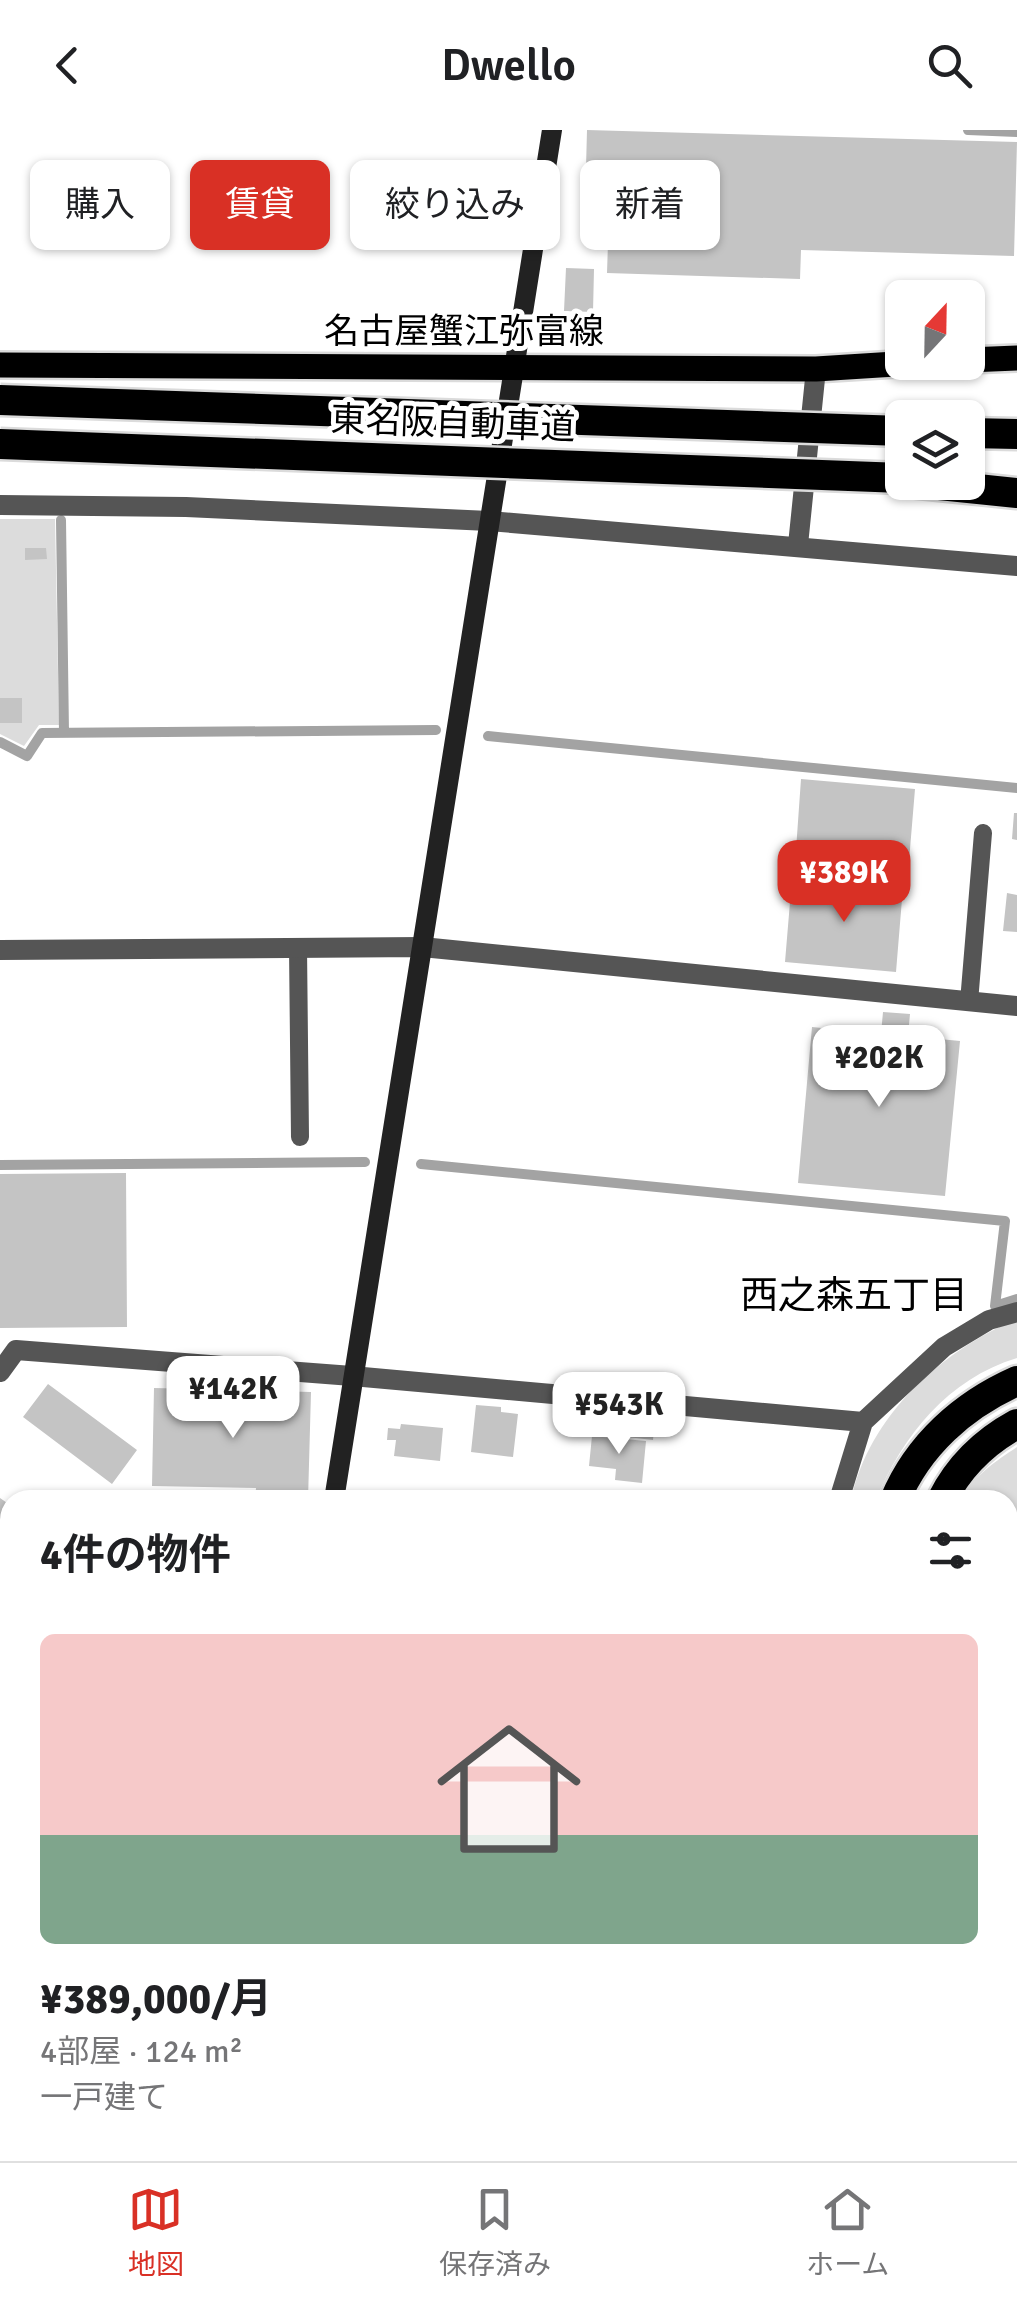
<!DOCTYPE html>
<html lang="ja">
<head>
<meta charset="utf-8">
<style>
	:root { --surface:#fff; --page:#f2f2f2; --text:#202124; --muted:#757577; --line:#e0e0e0; --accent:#d93025 }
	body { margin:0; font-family:Signika,"Noto Sans JP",sans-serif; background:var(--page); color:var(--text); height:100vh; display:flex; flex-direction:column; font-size:38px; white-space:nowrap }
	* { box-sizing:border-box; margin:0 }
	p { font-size:32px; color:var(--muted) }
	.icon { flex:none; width:55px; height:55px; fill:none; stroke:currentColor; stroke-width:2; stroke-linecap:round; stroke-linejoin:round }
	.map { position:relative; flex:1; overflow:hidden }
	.side { position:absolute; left:0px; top:1360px; width:1018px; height:672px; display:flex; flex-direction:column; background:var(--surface); border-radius:30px 30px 0 0; box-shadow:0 2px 8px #0004 }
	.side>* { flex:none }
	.hud { position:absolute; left:30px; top:30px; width:958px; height:90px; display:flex; gap:20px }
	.needle { width:65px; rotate:22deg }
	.tools { position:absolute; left:885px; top:150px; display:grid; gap:20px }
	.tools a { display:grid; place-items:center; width:100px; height:100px; border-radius:15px; background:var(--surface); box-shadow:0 2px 8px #0004; font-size:50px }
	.price { position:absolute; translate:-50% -85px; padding:0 22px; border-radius:20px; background:#fff; color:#222; font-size:32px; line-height:65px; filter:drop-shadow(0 2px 5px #0008) }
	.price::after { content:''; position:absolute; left:50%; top:60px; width:30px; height:22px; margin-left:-15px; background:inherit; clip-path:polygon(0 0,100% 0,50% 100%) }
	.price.current { background:var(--accent); color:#fff }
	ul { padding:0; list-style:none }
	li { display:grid; align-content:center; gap:20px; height:530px; padding:0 40px }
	li span { display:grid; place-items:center; height:310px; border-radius:15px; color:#555 }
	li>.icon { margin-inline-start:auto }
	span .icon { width:180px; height:180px; fill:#fffc; stroke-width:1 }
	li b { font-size:42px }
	h2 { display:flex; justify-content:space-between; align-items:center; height:120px; padding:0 40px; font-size:42px }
	.chip { padding:0 35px; border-radius:15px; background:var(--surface); box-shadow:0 2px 8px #0004; font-size:35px; line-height:90px }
	.chip.current { background:var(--accent); color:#fff }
	header { display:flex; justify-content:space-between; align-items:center; height:130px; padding:0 40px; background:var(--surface); font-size:45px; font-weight:600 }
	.dock { display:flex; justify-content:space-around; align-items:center; height:140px; border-top:2px solid var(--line); background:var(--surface); font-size:28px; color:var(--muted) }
	.dock a { display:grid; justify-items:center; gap:5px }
	.dock .current { color:var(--accent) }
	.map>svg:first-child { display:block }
	.green { fill:#dcdcdc }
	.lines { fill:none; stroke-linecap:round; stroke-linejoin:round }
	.stream { stroke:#a3a3a3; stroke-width:10 }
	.building { fill:#c4c4c4 }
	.primary-casing { stroke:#dbdbdb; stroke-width:30 }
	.highway-casing { stroke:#dbdbdb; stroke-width:35 }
	.lane { stroke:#555; stroke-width:18 }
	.street { stroke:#555; stroke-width:20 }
	.secondary { stroke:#222; stroke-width:20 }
	.primary { stroke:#000; stroke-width:25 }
	.highway { stroke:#000; stroke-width:30 }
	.highway-bridge-casing { stroke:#dbdbdb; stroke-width:35; stroke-linecap:butt }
	.highway-bridge { stroke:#000; stroke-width:30 }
	.labels { text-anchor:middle; stroke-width:10; stroke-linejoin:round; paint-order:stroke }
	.street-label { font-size:35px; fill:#000; stroke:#fff }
	.neighbourhood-label { font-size:38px; fill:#000; stroke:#fff }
</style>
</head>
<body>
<header><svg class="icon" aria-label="back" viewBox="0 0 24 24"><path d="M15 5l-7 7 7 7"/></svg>Dwello<svg class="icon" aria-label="search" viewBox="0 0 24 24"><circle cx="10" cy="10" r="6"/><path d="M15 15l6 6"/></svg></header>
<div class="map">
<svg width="1017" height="2031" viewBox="0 0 1017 2031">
	<rect width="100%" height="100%" fill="#fff"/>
	<path class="green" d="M0,389h55l4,206h-20l-15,21 -24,-12z
		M1017,1189v39c-69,21 -114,77 -141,142h-25c18,-84 90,-149 166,-181z
		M1017,1317v263l-9,-5v-205h-46c11,-24 34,-39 55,-53z"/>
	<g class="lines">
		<path class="stream" d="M968,0l49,2
			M61,390l3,213
			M488,606l529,52
			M0,612l27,14 15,-23 394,-3
			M421,1034l584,57 -10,85 22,-7
			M0,1035l365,-3
			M719,2031l5,-9"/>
	</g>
	<path class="building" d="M587,0l430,12 -3,114 -213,-6 -1,29 -193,-6 1,-30h-24z
		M566,138l28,1 -1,43 -29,-1z
		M25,418h21l1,11 -22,1z
		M0,568h22v25h-22z
		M801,649l114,10 -7,84 -113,-9z
		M1014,683h3v27l-5,-1z
		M792,748l111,9 -7,85 -111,-10z
		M1007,763l10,2v37l-14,-1z
		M883,882l27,2 -2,22 52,5 -15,155 -147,-13 14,-156 69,7z
		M126,1043l1,154 -127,1v-154z
		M48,1254l89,66 -25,34 -89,-67z
		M154,1258l157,4 -3,108h-53l1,-12 -104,-2z
		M476,1275l25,2v5l17,2 -5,43 -42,-5z
		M629,1287l26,2 -2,21 -26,-3z
		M401,1294l42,4 -3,33 -46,-5 2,-16h-9l1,-12 12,1z
		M592,1306l54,5 -4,42 -27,-3 1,-11 -27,-3z
		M0,1368l10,7v50l-10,-6z
		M0,1490l10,8 -6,12 4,2 -8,10z
		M0,1566l10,8v20l-10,12z
		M10,1598v31l-10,-8v-11z
		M10,1703v54l-10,2v-55z
		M608,2022h43l-8,9h-36l-4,-3z"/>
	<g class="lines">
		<g class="primary-casing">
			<path id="primary" d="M968,230l49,-2
				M0,235l816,4 111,-7"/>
		</g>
		<g class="highway-casing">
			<path id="highway" d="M968,303l49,1
				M910,352l107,11
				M895,1370c23,-55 68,-95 122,-119
				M942,1370c17,-34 42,-58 75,-76
				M1008,1595l9,4
				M1008,1642l9,4"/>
		</g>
		<path class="lane" d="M298,817l2,190
			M969,872l14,-169
			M1008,1942l9,-23"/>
		<path class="street" d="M0,375l186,2 303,14 528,45
			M798,415l18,-176
			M0,820l422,-3 595,59
			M0,1242l16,-22 336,26 511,46
			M839,1370l24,-78 81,-75 45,-27 28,-8
			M0,1468l10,8
			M0,1653l10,3
			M736,2031l5,-9"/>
		<path class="secondary" d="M334,1370l218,-1370
			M0,1864l10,-1
			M957,2022l18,9
			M233,2031l1,-9"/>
		<use href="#primary" class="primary"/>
		<use href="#highway" class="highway"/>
		<g class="highway-bridge-casing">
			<path id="highway-bridge" d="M0,270l902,31
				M0,314l902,34"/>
		</g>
		<use href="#highway-bridge" class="highway-bridge"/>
	</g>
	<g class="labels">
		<g class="street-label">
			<text x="464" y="213">名古屋蟹江弥富線</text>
			<text transform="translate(453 293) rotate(2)" y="12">東名阪自動車道</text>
		</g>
		<g class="neighbourhood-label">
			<text x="854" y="1178">西之森五丁目</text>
		</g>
	</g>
</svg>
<div class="tools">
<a><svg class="needle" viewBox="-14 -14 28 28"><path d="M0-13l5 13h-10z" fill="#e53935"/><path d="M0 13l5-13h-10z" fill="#757577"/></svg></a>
<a><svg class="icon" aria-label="layers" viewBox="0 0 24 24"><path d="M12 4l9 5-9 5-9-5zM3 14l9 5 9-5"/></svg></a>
</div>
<b class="price current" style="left:844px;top:795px">¥389K</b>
<b class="price" style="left:879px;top:980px">¥202K</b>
<b class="price" style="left:233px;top:1311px">¥142K</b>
<b class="price" style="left:619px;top:1327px">¥543K</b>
<div class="hud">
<a class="chip">購入</a>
<a class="chip current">賃貸</a>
<a class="chip">絞り込み</a>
<a class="chip">新着</a>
</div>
<section class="side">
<h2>4件の物件<svg class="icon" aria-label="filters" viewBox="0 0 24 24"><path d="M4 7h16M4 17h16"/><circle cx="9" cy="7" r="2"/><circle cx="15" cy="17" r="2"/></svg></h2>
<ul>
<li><span style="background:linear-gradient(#f6c9c9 65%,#7fa58c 0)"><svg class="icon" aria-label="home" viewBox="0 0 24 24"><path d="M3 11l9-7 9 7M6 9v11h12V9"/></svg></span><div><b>¥389,000/月</b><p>4部屋 · 124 m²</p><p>一戸建て</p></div></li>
</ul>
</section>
</div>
<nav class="dock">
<a class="current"><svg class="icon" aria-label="map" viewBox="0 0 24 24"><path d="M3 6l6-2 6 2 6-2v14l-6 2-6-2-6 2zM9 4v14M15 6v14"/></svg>地図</a>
<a><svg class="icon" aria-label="saved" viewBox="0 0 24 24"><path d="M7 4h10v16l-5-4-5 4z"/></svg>保存済み</a>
<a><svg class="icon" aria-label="home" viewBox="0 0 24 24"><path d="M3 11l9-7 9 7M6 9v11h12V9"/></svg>ホーム</a>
</nav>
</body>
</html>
